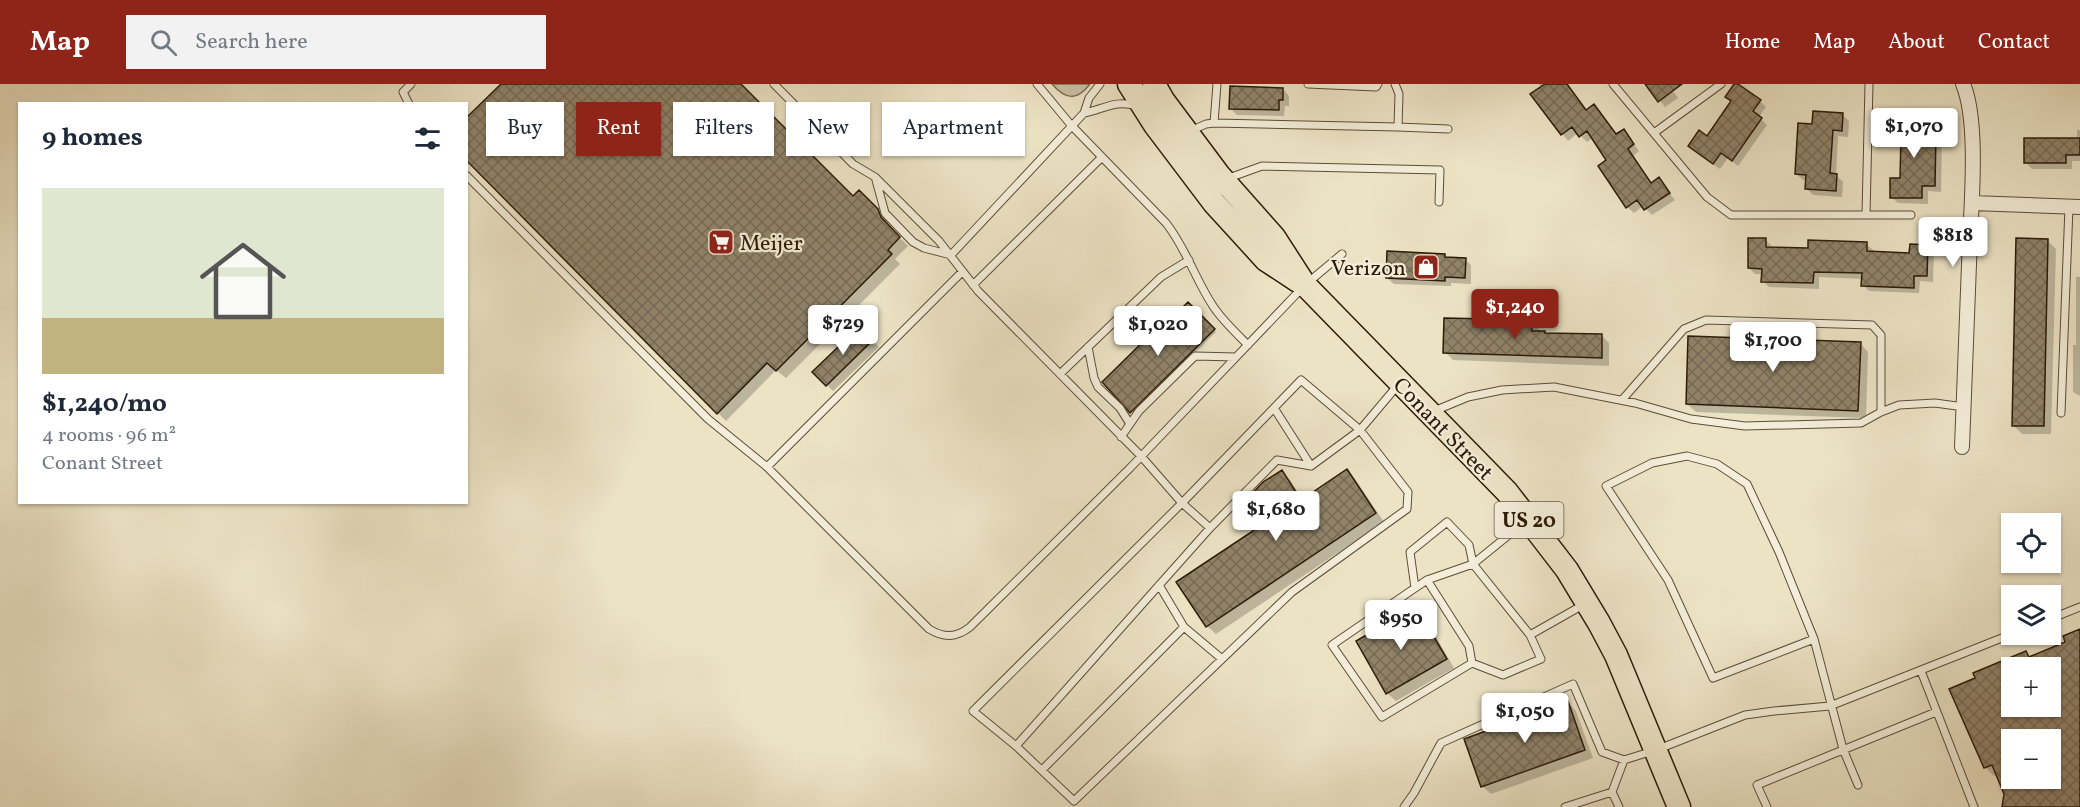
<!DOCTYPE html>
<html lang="en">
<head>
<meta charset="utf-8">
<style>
	:root { --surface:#fff; --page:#f2f2f3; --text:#1f2937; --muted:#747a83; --line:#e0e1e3; --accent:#8f2418 }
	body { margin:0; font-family:Vollkorn,serif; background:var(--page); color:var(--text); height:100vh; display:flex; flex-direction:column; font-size:22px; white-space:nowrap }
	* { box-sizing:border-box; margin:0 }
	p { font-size:20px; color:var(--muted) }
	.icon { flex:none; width:33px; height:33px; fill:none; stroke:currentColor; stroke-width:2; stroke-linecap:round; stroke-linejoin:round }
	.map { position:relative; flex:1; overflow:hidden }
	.side { position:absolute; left:18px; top:18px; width:450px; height:402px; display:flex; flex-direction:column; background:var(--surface); border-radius:0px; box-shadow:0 2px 4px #0004 }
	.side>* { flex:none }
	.hud { position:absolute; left:486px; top:18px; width:570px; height:54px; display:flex; gap:12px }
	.buttons { position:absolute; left:2001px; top:429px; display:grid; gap:12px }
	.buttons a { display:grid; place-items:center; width:60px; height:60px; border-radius:0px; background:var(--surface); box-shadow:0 2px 4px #0004; font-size:30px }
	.price { position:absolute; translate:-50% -51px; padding:0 14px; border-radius:6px; background:#fff; color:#222; font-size:20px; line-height:39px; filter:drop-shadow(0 2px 3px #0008) }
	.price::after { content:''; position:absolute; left:50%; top:36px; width:18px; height:14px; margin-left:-9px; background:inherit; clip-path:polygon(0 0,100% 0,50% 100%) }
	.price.active { background:var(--accent); color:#fff }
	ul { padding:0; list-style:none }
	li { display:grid; align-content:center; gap:12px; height:318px; padding:0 24px }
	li+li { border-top:2px solid var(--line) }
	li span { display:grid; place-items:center; height:186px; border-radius:0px; color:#555 }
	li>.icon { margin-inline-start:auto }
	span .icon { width:108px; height:108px; fill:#fffc; stroke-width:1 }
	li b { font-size:26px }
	h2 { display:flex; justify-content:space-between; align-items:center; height:72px; padding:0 24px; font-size:26px }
	.pill { padding:0 21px; border-radius:0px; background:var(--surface); box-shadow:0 2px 4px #0004; font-size:21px; line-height:54px }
	.pill.active { background:var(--accent); color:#fff }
	header { display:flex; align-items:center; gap:36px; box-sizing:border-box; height:84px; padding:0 30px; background:var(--accent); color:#fff }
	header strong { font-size:28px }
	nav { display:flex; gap:33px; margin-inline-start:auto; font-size:21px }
	.search { width:420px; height:54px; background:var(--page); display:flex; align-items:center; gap:15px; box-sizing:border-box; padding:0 21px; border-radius:0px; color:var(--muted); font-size:22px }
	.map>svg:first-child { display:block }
	.green { fill:#cbc1a5; stroke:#7c6e56; stroke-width:1.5 }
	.shadow { fill:#0003; fill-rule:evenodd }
	.building { fill:url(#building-cross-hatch); stroke:#2c1b07; stroke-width:1.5; fill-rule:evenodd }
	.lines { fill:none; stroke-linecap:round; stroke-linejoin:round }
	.service-casing { stroke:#5c4d36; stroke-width:9 }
	.minor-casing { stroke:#5c4d36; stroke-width:16 }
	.primary-casing { stroke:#2c1b07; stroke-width:25 }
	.service { stroke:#f3edd9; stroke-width:7 }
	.minor { stroke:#f3edd9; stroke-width:14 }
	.primary { stroke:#ece3c5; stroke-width:22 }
	.labels { text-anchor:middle; stroke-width:4.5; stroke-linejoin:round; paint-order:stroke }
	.shield { fill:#f3edd9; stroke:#685a46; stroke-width:1.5 }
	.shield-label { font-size:21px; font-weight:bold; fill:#2c1b07 }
	.poi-label { font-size:22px; fill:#2c1b07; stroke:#f3edd9; text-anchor:start }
	.street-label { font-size:22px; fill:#2c1b07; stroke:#f3edd9 }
</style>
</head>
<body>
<header>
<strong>Map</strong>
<div class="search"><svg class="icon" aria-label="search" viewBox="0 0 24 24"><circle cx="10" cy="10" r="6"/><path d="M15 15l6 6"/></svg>Search here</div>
<nav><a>Home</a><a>Map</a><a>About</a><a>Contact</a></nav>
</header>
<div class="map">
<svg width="2080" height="723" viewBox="0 0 2080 723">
	<defs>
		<pattern id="building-cross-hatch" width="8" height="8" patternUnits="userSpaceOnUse" patternTransform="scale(1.5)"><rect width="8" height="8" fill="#90836a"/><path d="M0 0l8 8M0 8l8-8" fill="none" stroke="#766a55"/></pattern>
	</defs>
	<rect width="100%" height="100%" fill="#ece3c5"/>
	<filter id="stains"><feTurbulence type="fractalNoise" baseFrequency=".00333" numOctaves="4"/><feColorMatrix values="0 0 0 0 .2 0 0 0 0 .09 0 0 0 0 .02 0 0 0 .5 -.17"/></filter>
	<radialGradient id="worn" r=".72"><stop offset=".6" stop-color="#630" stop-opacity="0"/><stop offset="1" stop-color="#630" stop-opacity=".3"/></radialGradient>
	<path class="green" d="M1052,0h38c-13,17 -24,16 -38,0z"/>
	<path class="shadow" d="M503,0h236l114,114 6,-6 27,27 3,8 19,19 -13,13 5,5 -114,114 -10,-8 -50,51 -260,-263z
		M1539,0h28l20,27 13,2 17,22 7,-4 15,20 -6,5 19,28 7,-5 16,21 -23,15 -9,-9 -9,7 -7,-6 -19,-47 -15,-22 -6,4 -9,-9 -10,8 -36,-46 10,-7z
		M1646,0h34l-8,6 6,8 -13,9z
		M1283,5l6,7v10h-4l-1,10 -47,-1 -6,-6z
		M1727,13l33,4 6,6 -7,10 8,8 -29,41 -10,-8 -8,11 -24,-17 36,-50z
		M1842,30l7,7 -1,16 -10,-1 -2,39 7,7 -1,15 -29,-2 -6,-6v-9h-4l-7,-6 18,-48z
		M1924,37l6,6v7h6l6,6 -1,52 -13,-1v13l-30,-1 -7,-6 11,-17v-37l-8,-6z
		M2077,46h3v31h-8v8h-40l-7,-7 52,-22z
		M1765,156l7,6v3l37,1 57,-6 7,6v3l38,1 16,-7 7,6 -1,29 -13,-1 -1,12 -50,-2 -6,-6v-6l-44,-2v12l-50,-2 -6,-6v-7h-8l-6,-6z
		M2047,156l9,9 -5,185h-29l-9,-9z
		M1445,171l2,3 18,1 6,6v19l-20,-1v3l-57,-2 -7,-6z
		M2076,193h4v119l-7,-4v-47h3z
		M1188,220l28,28 -83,81 -29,-31 53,-47z
		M1531,238l8,7v4l7,2h55l8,8v23l-156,-6 -8,-8z
		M860,244l19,19 -46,44 -19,-19z
		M1860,259l8,9 -2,66 -170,-6 -9,-8z
		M1347,387l8,8 29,43 -168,112 -9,-8 60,-102 14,-52 9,8 13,20z
		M1413,526l22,25 19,33 -58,33 -9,-8z
		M2080,546v177h-76l2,-13 -9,-20 -3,2 -9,-9 -8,-88 49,-26 5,5 36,-15zM2012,584h38v38h-38zM2012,656h38v38h-38z
		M1567,618l9,9 17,47 -102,36 -9,-8z"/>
	<path class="building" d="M501,0h240l112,112 6,-6 19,19 3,8 19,20 -12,13 4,4 -116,117 -9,-8 -50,51 -251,-254v-42z
		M1545,0h22l19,26 8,-6 22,30 8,-5 10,15 -6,5 23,34 8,-6 11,16 -26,17 -7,-10 -11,8 -28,-42 8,-6 -19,-29 -8,6 -7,-10 -11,8 -31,-41z
		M1645,0h37l-24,18z
		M1734,0h4l23,16 -8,11 9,7 -30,43 -11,-8 -8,11 -25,-18 11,-16 8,6 24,-35 -6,-4z
		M1230,2l53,2v12h-4v10l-50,-1z
		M1813,27l30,2 -1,18 -9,-1 -3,43 7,1 -1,17 -31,-2 1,-14 -11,-1 3,-51 14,1z
		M1893,35h31v13l12,1 -1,53h-13v12h-32v-20h10l1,-41h-8z
		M2024,54h56v17h-14v8h-42z
		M1748,154h18v9l42,1v-8l59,2v9l42,2 1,-9 18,1 -1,31h-13v12l-53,-2 1,-13 -48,-1 -1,11 -52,-1 1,-13 -14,-1z
		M2016,154l32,1 -4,187h-32z
		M1387,167l58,3v3l21,1 -1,20 -20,-1v4l-59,-3z
		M1188,218l27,27 -85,84 -28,-31 52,-51 3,2z
		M1444,234l88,2v11h13v2l57,1v24l-159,-5z
		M860,242l13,14 -47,46 -14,-14z
		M1688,252l173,6 -3,69 -172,-7z
		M1347,385l29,44 -170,114 -30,-45 89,-59 -17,-25 15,-16 19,-12 19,30z
		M1413,524l11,19 3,-2 20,34 -61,35 -30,-53z
		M2080,545v178h-78l2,-13 -12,-29 -8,3 -35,-79 26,-11 -2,-5 53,-22 3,6 36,-15 -2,-6zM2012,584h38v38h-38zM2012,656h38v38h-38z
		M1568,617l17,49 -104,37 -17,-48z"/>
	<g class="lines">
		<g class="service-casing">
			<path id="service" d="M774,0l79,80 22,13 64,64 39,50 163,165 41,47 -209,208 43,35 58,55 218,-209 115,-83 1,-17 -48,-62 -59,-50 -119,123 28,25
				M1037,0l34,41 95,98c20,25 29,56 47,83 9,14 22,26 35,39
				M1308,0l68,3 2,-3
				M1613,0l94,113 24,18h180
				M409,20l-6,-12 8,-8
				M1084,29c18,-3 32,-14 52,-7
				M1214,39l3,-39
				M1398,43l50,2
				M1190,47l16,-7 8,-1 184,4 1,-33 -4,-10
				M1654,49l67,-49
				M466,91l242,244 59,48 162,162c15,9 27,9 41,-2l160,-159 175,-183 37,-31
				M1226,95l36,-13 178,4 -1,32
				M876,96l9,33 28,29 11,6 27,7 133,-142 5,-15 11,-14
				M1866,131l3,-131
				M973,201l129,-128
				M1088,263l6,31 4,9 22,21 10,16
				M1060,290l101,-97 28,-17
				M1622,316l62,-71 22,-9 166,5 9,10v77
				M1274,324l37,58
				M1434,327l34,-14 34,-7 52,-3 81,16 56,16 54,7 116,-3 20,-11 18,-7 36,-2 29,4
				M2061,329l8,-206
				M1121,353l18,-26 56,-55 41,1
				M767,383l195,-195
				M1526,437l-53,43 57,71 53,-30
				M1427,496l42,66 3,17
				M1415,504l-5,-36 37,-30 22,23 4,19 -46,16 -12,8 -83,57 50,72 90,-54 31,12 38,-16 -11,-24
				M2050,535l30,-12
				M1184,543l38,32
				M1814,555l-101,39 -45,-98 -62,-94 46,-23 35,-7 30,8 30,20 32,68 35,87 29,110 15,36
				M1921,587l53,136
				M1016,662l194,-218 67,-68 34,6 49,-36 38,-45
				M1042,686l142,-143 -25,-42
				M1612,708l12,-32 32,-10 89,-35 29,-4 56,-5 182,-72
				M1404,723l10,-14 27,-50 132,-59 29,68 22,8
				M1565,723l47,-15 7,15
				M1767,723l-10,-22 179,-73"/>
		</g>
		<g class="minor-casing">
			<path id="minor" d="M1972,119l108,4
				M1962,363c3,-70 6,-140 8,-209 2,-41 8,-119 -7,-154"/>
		</g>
		<g class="primary-casing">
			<path id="primary" d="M1129,0l26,41 59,78 52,57 32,21
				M1154,0l9,16 56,75 55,62 31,48 202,207 60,78 32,53 17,32 63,152"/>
		</g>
		<use href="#service" class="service"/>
		<use href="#minor" class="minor"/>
		<use href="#primary" class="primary"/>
	</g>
	<defs>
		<g id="supermarket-square" transform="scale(1.35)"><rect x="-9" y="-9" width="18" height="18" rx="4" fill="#8f2418" stroke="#f3edd9"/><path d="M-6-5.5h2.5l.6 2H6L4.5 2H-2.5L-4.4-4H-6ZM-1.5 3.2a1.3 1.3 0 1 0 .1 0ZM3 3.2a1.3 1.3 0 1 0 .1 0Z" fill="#fff"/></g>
		<g id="shop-square" transform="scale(1.35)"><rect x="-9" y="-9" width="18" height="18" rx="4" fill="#8f2418" stroke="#f3edd9"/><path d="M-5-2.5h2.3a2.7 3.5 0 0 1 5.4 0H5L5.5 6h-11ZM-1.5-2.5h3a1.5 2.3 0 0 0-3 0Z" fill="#fff"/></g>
	</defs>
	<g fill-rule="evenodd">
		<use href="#supermarket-square" x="721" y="158"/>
		<use href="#shop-square" x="1426" y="183"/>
	</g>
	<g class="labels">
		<rect class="shield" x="1494.5" y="418" width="69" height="36" rx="4.5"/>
		<g class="shield-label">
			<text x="1529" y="443">US 20</text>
		</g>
		<g class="poi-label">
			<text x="740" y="166">Meijer</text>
			<text x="1406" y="191" text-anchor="end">Verizon</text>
		</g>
		<g class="street-label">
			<text transform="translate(1444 344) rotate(46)" y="8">Conant Street</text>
		</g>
	</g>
	<rect width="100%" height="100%" filter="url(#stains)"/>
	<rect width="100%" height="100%" fill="url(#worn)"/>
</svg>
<div class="buttons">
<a><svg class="icon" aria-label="locate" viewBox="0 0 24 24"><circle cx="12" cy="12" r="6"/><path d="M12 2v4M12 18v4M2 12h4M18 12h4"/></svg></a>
<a><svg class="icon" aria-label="layers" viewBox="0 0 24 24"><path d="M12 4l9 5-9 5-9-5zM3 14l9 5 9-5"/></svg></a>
<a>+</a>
<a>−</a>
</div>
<b class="price" style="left:1914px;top:75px">$1,070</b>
<b class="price" style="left:1953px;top:184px">$818</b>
<b class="price active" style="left:1515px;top:256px">$1,240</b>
<b class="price" style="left:843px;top:272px">$729</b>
<b class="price" style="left:1158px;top:273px">$1,020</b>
<b class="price" style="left:1773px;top:289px">$1,700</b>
<b class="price" style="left:1276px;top:458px">$1,680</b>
<b class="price" style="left:1401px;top:567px">$950</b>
<b class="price" style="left:1525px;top:660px">$1,050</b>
<div class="hud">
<a class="pill">Buy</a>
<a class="pill active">Rent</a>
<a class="pill">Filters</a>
<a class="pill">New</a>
<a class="pill">Apartment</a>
</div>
<section class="side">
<h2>9 homes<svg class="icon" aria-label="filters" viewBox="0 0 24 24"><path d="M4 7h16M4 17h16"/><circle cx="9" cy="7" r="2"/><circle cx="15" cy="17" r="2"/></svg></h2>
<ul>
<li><span style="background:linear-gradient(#dfe7d0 70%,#c2b280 0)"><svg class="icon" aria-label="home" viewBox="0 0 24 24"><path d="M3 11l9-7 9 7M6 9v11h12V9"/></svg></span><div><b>$1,240/mo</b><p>4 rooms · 96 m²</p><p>Conant Street</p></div></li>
</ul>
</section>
</div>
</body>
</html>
